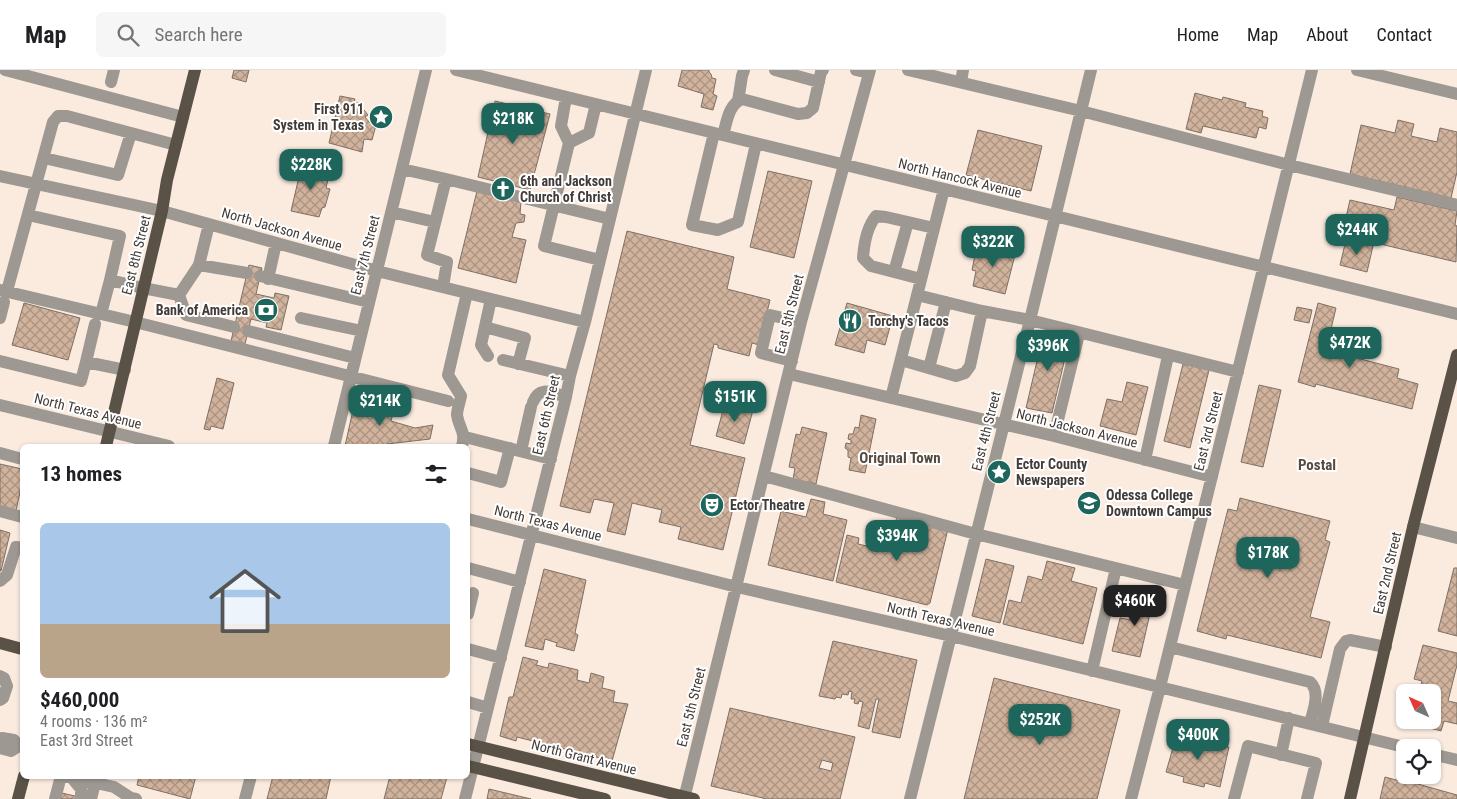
<!DOCTYPE html>
<html lang="en">
<head>
<meta charset="utf-8">
<style>
	:root { --surface:#fff; --page:#f6f6f6; --text:#202124; --muted:#757577; --line:#e0e0e0; --accent:#1e665b }
	body { margin:0; font-family:"Roboto Condensed",sans-serif; background:var(--page); color:var(--text); height:100vh; display:flex; flex-direction:column; font-size:19px; white-space:nowrap }
	* { box-sizing:border-box; margin:0 }
	p { font-size:16px; color:var(--muted) }
	.icon { flex:none; width:28px; height:28px; fill:none; stroke:currentColor; stroke-width:2; stroke-linecap:round; stroke-linejoin:round }
	.map { position:relative; flex:1; overflow:hidden }
	.sheet { position:absolute; left:20px; top:374px; width:450px; height:335px; display:flex; flex-direction:column; background:var(--surface); border-radius:8px; box-shadow:0 1px 4px #0004 }
	.sheet>* { flex:none }
	.needle { width:32px; rotate:315deg }
	.controls { position:absolute; left:1396px; top:614px; display:grid; gap:10px }
	.controls a { display:grid; place-items:center; width:45px; height:45px; border-radius:8px; background:var(--surface); box-shadow:0 1px 4px #0004; font-size:25px }
	.price { position:absolute; translate:-50% -42px; padding:0 11px; border-radius:10px; background:var(--accent); color:#fff; font-size:16px; line-height:32px; filter:drop-shadow(0 1px 2px #0008) }
	.price::after { content:''; position:absolute; left:50%; top:30px; width:15px; height:11px; margin-left:-8px; background:inherit; clip-path:polygon(0 0,100% 0,50% 100%) }
	.price.active { background:#222; color:#fff }
	ul { padding:0; list-style:none }
	li { display:grid; align-content:center; gap:10px; height:265px; padding:0 20px }
	li+li { border-top:1px solid var(--line) }
	li span { display:grid; place-items:center; height:155px; border-radius:8px; color:#555 }
	li>.icon { margin-inline-start:auto }
	span .icon { width:90px; height:90px; fill:#fffc; stroke-width:1 }
	li b { font-size:21px }
	h2 { display:flex; justify-content:space-between; align-items:center; height:60px; padding:0 20px; font-size:21px }
	header { display:flex; align-items:center; gap:30px; box-sizing:border-box; height:70px; padding:0 25px; background:var(--surface); border-bottom:1px solid var(--line) }
	header strong { font-size:24px }
	nav { display:flex; gap:28px; margin-inline-start:auto; font-size:18px }
	.search { width:350px; height:45px; background:var(--page); display:flex; align-items:center; gap:12px; box-sizing:border-box; padding:0 18px; border-radius:8px; color:var(--muted); font-size:19px }
	.map>svg:first-child { display:block }
	.building { fill:url(#building-cross-hatch); stroke:#7e7065; fill-rule:evenodd }
	.lines { fill:none; stroke-linecap:round; stroke-linejoin:round }
	.minor { stroke:#9d9891; stroke-width:12 }
	.major { stroke:#5a5147; stroke-width:12 }
	.labels { text-anchor:middle; stroke-width:4; stroke-linejoin:round; paint-order:stroke }
	.poi-label { font-size:14px; font-weight:bold; fill:#423b37; stroke:#fff; text-anchor:start }
	.street-label { font-size:14px; fill:#423b37; stroke:#fff }
	.neighbourhood-label { font-size:15px; font-weight:bold; fill:#574a3f; stroke:#fff }
</style>
</head>
<body>
<header>
<strong>Map</strong>
<div class="search"><svg class="icon" aria-label="search" viewBox="0 0 24 24"><circle cx="10" cy="10" r="6"/><path d="M15 15l6 6"/></svg>Search here</div>
<nav><a>Home</a><a>Map</a><a>About</a><a>Contact</a></nav>
</header>
<div class="map">
<svg width="1457" height="729" viewBox="0 0 1457 729">
	<defs>
		<pattern id="building-cross-hatch" width="8" height="8" patternUnits="userSpaceOnUse" patternTransform="scale(1.25)"><rect width="8" height="8" fill="#d1b39d"/><path d="M0 0l8 8M0 8l8-8" fill="none" stroke="#ab9381"/></pattern>
	</defs>
	<rect width="100%" height="100%" fill="#fbebdf"/>
	<path class="building" d="M234,0h15l-3,12 -14,-4z
		M682,0h27v2l2,2 1,4 4,1 -3,15 4,2 -4,14 -12,-3 3,-13 -26,-8z
		M1195,23l27,7 1,-3 23,6 -1,4 18,4 -1,5 6,2 -2,11 -7,-2 -3,11 -53,-12 -2,7 -15,-4z
		M340,26l15,3 -1,3 7,1v8l3,-1 4,5 -3,2 4,5 7,3 -4,15 -8,-1 -2,13 -33,-9z
		M495,31l55,13 -20,76 -52,-13z
		M1398,50l16,4 -3,12 26,6 3,-14 17,4v40l-6,26 -101,-24 11,-49 34,8z
		M978,60l64,16 -11,45 -65,-16z
		M302,94l28,7 -4,17 4,1 -5,18 -3,1 -3,9 -28,-6z
		M768,101l44,10 -18,77 -44,-11z
		M477,121l44,11 -1,12 5,1 -1,7 -8,1 -4,14 14,3 -10,43 -58,-15z
		M1397,127l60,14 -2,14 2,1 -1,36 -114,-27 8,-35 44,10z
		M627,161l107,26 -7,32 43,11 -11,45 -7,-2 -3,13 -31,-8v-3l-4,-1 -24,101 55,13 -22,92 -45,-11 3,-12 -22,-5 3,-12 -30,-7 -7,32 -18,-4 7,-28 -20,-4 -4,14 -30,-7z
		M1346,170l27,6 -6,26 -27,-7z
		M983,173l33,8 -11,43 -32,-8 3,-15 -4,-1 3,-15 5,2z
		M249,195l13,3 -6,26 18,4 1,-5 14,3 -8,34 -15,-3 1,-4 -16,-4 -6,25 -14,-3zM256,232l6,1 -1,10 -7,-2z
		M24,233l56,15 -12,42 -56,-15z
		M847,233l46,13 -8,29 -18,-5 -3,13 -29,-8z
		M1318,233l18,5 -10,42 73,19 -2,9 21,6 -6,25 -96,-25 -1,3 -17,-5z
		M1297,237l15,3 -3,13 -15,-3z
		M1044,261l26,6 -18,76 -26,-5z
		M1183,294l26,6 -19,78 -26,-7z
		M217,308l17,5 -11,46 -12,-3 -1,4 -6,-1z
		M1127,312l21,5 -12,48 -36,-9 7,-27 15,3z
		M1259,315l22,5 -18,77 -22,-5z
		M368,327l13,6 2,4 11,2 -3,12 24,7 18,-3 -3,14 -43,5v2h-42l10,-45 12,2z
		M725,333l28,7 -9,34 -28,-8z
		M861,345l15,4 -11,54 -16,-3 2,-12 -3,-1v-7l-3,-2 1,-5 5,1v-4l-3,-1 1,-5h4l2,-7 4,1z
		M802,357l25,6 -11,51 -23,-5 2,-11 -6,-1 7,-33 4,1z
		M0,394l22,5v13l-6,29 -16,-3z
		M1240,428l90,23 -5,19 5,2 -20,75 20,5 -9,36 -94,-23 -1,4 -29,-8 31,-122 9,2z
		M811,429l14,3 -2,12 24,6 -14,61 -65,-16 13,-54 25,6z
		M897,446l51,13 -18,74 -3,2 -91,-23 11,-47 12,3 -1,6 31,7z
		M0,460l10,3 -9,38h-1z
		M986,489l28,7 -14,57 -28,-7z
		M1047,491l28,7 -4,13 26,7 -14,56 -80,-20 6,-24 12,3 7,-27 14,4z
		M1454,498h3v68l-19,-5z
		M544,499l42,11 -11,53 3,2 -4,16 -18,-5 1,-3 -12,-4 -2,11 -18,-4z
		M1140,519l15,3 -15,65 -28,-6 8,-33 12,2z
		M833,571l84,19 -17,78 -28,-6 7,-33h-3l-7,30 -11,-3 5,-24 -4,-1 -1,3 -4,-1 1,-4h-4l1,-7 -3,-1 -1,4 -6,-1 -1,4 -5,-1 -1,2 -16,-3z
		M1423,575l34,8v12l-9,36 9,2v21l-13,-3 -3,10 -30,-8 1,-3h20v-28h-13l3,-11 -8,-2z
		M523,587l15,4 -2,4 12,3 1,-5 29,7 -1,10 12,3 2,-10 13,4 -2,11 13,3 -2,11 15,2 -16,57 -95,-24 -1,4 -16,-5 9,-39h4z
		M994,608l126,32 -23,89h-133z
		M730,638l125,29 -15,62h-73l-56,-13zM822,690l11,3 -2,8 -12,-3z
		M1177,664l52,13 -9,40 -15,-4 -1,4 -21,-5 1,-5 -18,-5z
		M139,706h57l-6,23 -53,-14z
		M273,706h58l-5,23h-59z
		M390,706h54l3,1 -6,22h-57z
		M1385,707l22,6v-2l50,14v4h-77z
		M489,719l42,10h-44z
		M62,723l17,4v2h-19z"/>
	<g class="lines">
		<path class="minor" d="M5,0l178,47
			M456,0l1001,244
			M775,0l44,12
			M856,0l13,3
			M908,0l173,41 208,54 168,40
			M1357,0l100,24
			M111,12l3,-12
			M961,12l2,-12
			M566,27l-5,29 8,17 -25,103 56,14
			M738,31l4,-25 2,-6
			M714,63l-22,92 26,5 20,-8 18,-78
			M723,65c4,-13 5,-30 19,-36l56,15 9,-1 6,-5 8,-36 2,-2
			M569,73l20,-10 7,-29
			M44,88l74,17 13,-42
			M402,99l44,10
			M0,106l162,35 215,60 208,51
			M391,142l44,10
			M28,145l92,21 -10,44 33,8 36,7
			M209,154l-10,41 -20,30 7,20 48,12
			M199,195l48,8
			M894,202l14,-50
			M260,206l109,26
			M268,209l8,-36
			M921,209l-50,-13 -8,-8c1,-15 4,-31 13,-42l10,1 48,11
			M443,217l4,-25 -20,-7 19,-76 164,40
			M0,220l135,32 313,79
			M7,221l46,-169 5,-6h9l109,29
			M917,225l65,16 48,9 208,52
			M101,244l9,-34
			M0,248l4,-16
			M301,248l61,13
			M485,257l40,11 -7,26
			M248,261l107,27
			M488,286l-7,-11 10,-46
			M503,290l67,16
			M901,290l55,16 9,-3 5,-7 12,-55
			M0,291l81,20 5,-19 39,8
			M792,291l-31,-8 9,-38 31,7
			M86,292l9,-38
			M929,298l17,-66
			M789,304l265,62 158,41
			M891,328l53,-209
			M533,332c7,-17 19,-9 33,-5
			M0,335l169,41
			M1054,366l25,-102
			M465,367l86,22
			M334,376l92,-376
			M462,376c4,-15 -3,-17 -5,-31 0,-6 3,-13 4,-19l-13,-21 19,-82
			M521,381l10,-44
			M0,383l22,6
			M1145,390l23,-104
			M468,403l33,9 9,-34
			M764,406l212,58 209,51
			M0,441l22,6
			M468,449l269,68 214,49 457,112
			M1413,457l44,11
			M468,498l52,14
			M0,511l7,-6 9,-28 6,1
			M468,544l5,-21
			M1170,577l140,35c11,10 3,29 0,41
			M468,579l33,9
			M1092,601l24,-103
			M0,606l4,2 3,8 -4,12 -3,2
			M468,632l20,6
			M1322,656l18,-77 6,-8 4,-1 36,7
			M0,669l2,-1 12,2 5,6h3
			M0,678l11,3 8,-5
			M1432,684l25,6
			M1281,685l8,-37
			M64,706l50,11 17,11 5,1
			M72,708l9,11v10
			M55,729l6,-23
			M91,729l4,-16
			M245,729l6,-23
			M465,729l101,-402 4,-21 15,-54 61,-252
			M684,729l117,-477 69,-252
			M910,729l120,-479 61,-250
			M1131,729l29,-112 152,-617
			M1234,729l14,-53 68,17 -9,36"/>
		<path class="major" d="M106,376l56,-235 5,-31 28,-110
			M0,573l22,6
			M468,674l226,55
			M468,696l137,33
			M18,729l6,-23
			M1350,729l63,-272 44,-172"/>
	</g>
	<defs>
		<g id="sight-disc" transform="scale(1.25)"><circle r="9.5" fill="#1e665b" stroke="#fff"/><path d="M0-6L1.8-2.2L6-1.7L2.9 1.2L3.7 5.4L0 3.3L-3.7 5.4L-2.9 1.2L-6-1.7L-1.8-2.2Z" fill="#fff"/></g>
		<g id="church-disc" transform="scale(1.25)"><circle r="9.5" fill="#1e665b" stroke="#fff"/><path d="M-1.2-6h2.4v3.5h3.3v2.4h-3.3V6h-2.4V-.1h-3.3v-2.4h3.3Z" fill="#fff"/></g>
		<g id="bank-disc" transform="scale(1.25)"><circle r="9.5" fill="#1e665b" stroke="#fff"/><path d="M-6-4H6V4H-6ZM0-2.3a2.3 2.3 0 1 0 0 4.6a2.3 2.3 0 1 0 0-4.6Z" fill="#fff"/></g>
		<g id="restaurant-disc" transform="scale(1.25)"><circle r="9.5" fill="#1e665b" stroke="#fff"/><path d="M-5-6h1v4h1v-4h1v4h1v-4h1v5L-1.5 .5V6h-2V.5L-5-1ZM5-6V6H3V1.5H1.5Q1.5-4 5-6Z" fill="#fff"/></g>
		<g id="university-disc" transform="scale(1.25)"><circle r="9.5" fill="#1e665b" stroke="#fff"/><path d="M0-5L7-2L0 1L-7-2ZM-4 1L0 2.5L4 1V4Q0 6-4 4Z" fill="#fff"/></g>
		<g id="theatre-disc" transform="scale(1.25)"><circle r="9.5" fill="#1e665b" stroke="#fff"/><path d="M-5-5.5Q0-4 5-5.5V0Q5 5 0 6Q-5 5-5 0ZM-3.3-2.5H-1v1.5H-3.3ZM1-2.5H3.3v1.5H1ZM-2.8 1Q0 5.5 2.8 1Z" fill="#fff"/></g>
	</defs>
	<g fill-rule="evenodd">
		<use href="#sight-disc" x="381" y="47"/>
		<use href="#church-disc" x="503" y="119"/>
		<use href="#bank-disc" x="266" y="240"/>
		<use href="#restaurant-disc" x="850" y="251"/>
		<use href="#sight-disc" x="999" y="402"/>
		<use href="#university-disc" x="1089" y="433"/>
		<use href="#theatre-disc" x="712" y="435"/>
	</g>
	<g class="labels">
		<g class="poi-label">
			<text x="364" y="44" text-anchor="end">First 911<tspan x="364" dy="16">System in Texas</tspan></text>
			<text x="520" y="116">6th and Jackson<tspan x="520" dy="16">Church of Christ</tspan></text>
			<text x="248" y="245" text-anchor="end">Bank of America</text>
			<text x="868" y="256">Torchy's Tacos</text>
			<text x="1016" y="399">Ector County<tspan x="1016" dy="16">Newspapers</tspan></text>
			<text x="1106" y="430">Odessa College<tspan x="1106" dy="16">Downtown Campus</tspan></text>
			<text x="730" y="440">Ector Theatre</text>
		</g>
		<g class="street-label">
			<text transform="translate(960 108) rotate(14)" y="5">North Hancock Avenue</text>
			<text transform="translate(282 159) rotate(16)" y="5">North Jackson Avenue</text>
			<text transform="translate(136 185) rotate(-76)" y="5">East 8th Street</text>
			<text transform="translate(365 185) rotate(-76)" y="5">East 7th Street</text>
			<text transform="translate(789 244) rotate(-76)" y="5">East 5th Street</text>
			<text transform="translate(88 341) rotate(14)" y="5">North Texas Avenue</text>
			<text transform="translate(546 345) rotate(-77)" y="5">East 6th Street</text>
			<text transform="translate(1077 358) rotate(14)" y="5">North Jackson Avenue</text>
			<text transform="translate(986 361) rotate(-76)" y="5">East 4th Street</text>
			<text transform="translate(1208 361) rotate(-76)" y="5">East 3rd Street</text>
			<text transform="translate(548 453) rotate(14)" y="5">North Texas Avenue</text>
			<text transform="translate(1387 503) rotate(-77)" y="5">East 2nd Street</text>
			<text transform="translate(941 549) rotate(13)" y="5">North Texas Avenue</text>
			<text transform="translate(691 637) rotate(-76)" y="5">East 5th Street</text>
			<text transform="translate(584 687) rotate(14)" y="5">North Grant Avenue</text>
		</g>
		<g class="neighbourhood-label">
			<text x="900" y="393">Original Town</text>
			<text x="1317" y="400">Postal</text>
		</g>
	</g>
</svg>
<div class="controls">
<a><svg class="needle" viewBox="-14 -14 28 28"><path d="M0-13l5 13h-10z" fill="#e53935"/><path d="M0 13l5-13h-10z" fill="#757577"/></svg></a>
<a><svg class="icon" aria-label="locate" viewBox="0 0 24 24"><circle cx="12" cy="12" r="6"/><path d="M12 2v4M12 18v4M2 12h4M18 12h4"/></svg></a>
</div>
<b class="price" style="left:513px;top:75px">$218K</b>
<b class="price" style="left:311px;top:121px">$228K</b>
<b class="price" style="left:1357px;top:186px">$244K</b>
<b class="price" style="left:993px;top:198px">$322K</b>
<b class="price" style="left:1350px;top:299px">$472K</b>
<b class="price" style="left:1048px;top:302px">$396K</b>
<b class="price" style="left:735px;top:353px">$151K</b>
<b class="price" style="left:380px;top:357px">$214K</b>
<b class="price" style="left:897px;top:492px">$394K</b>
<b class="price" style="left:1268px;top:509px">$178K</b>
<b class="price active" style="left:1135px;top:557px">$460K</b>
<b class="price" style="left:1040px;top:676px">$252K</b>
<b class="price" style="left:1198px;top:691px">$400K</b>
<section class="sheet">
<h2>13 homes<svg class="icon" aria-label="filters" viewBox="0 0 24 24"><path d="M4 7h16M4 17h16"/><circle cx="9" cy="7" r="2"/><circle cx="15" cy="17" r="2"/></svg></h2>
<ul>
<li><span style="background:linear-gradient(#a9c7e8 65%,#b9a48a 0)"><svg class="icon" aria-label="home" viewBox="0 0 24 24"><path d="M3 11l9-7 9 7M6 9v11h12V9"/></svg></span><div><b>$460,000</b><p>4 rooms · 136 m²</p><p>East 3rd Street</p></div></li>
</ul>
</section>
</div>
</body>
</html>
